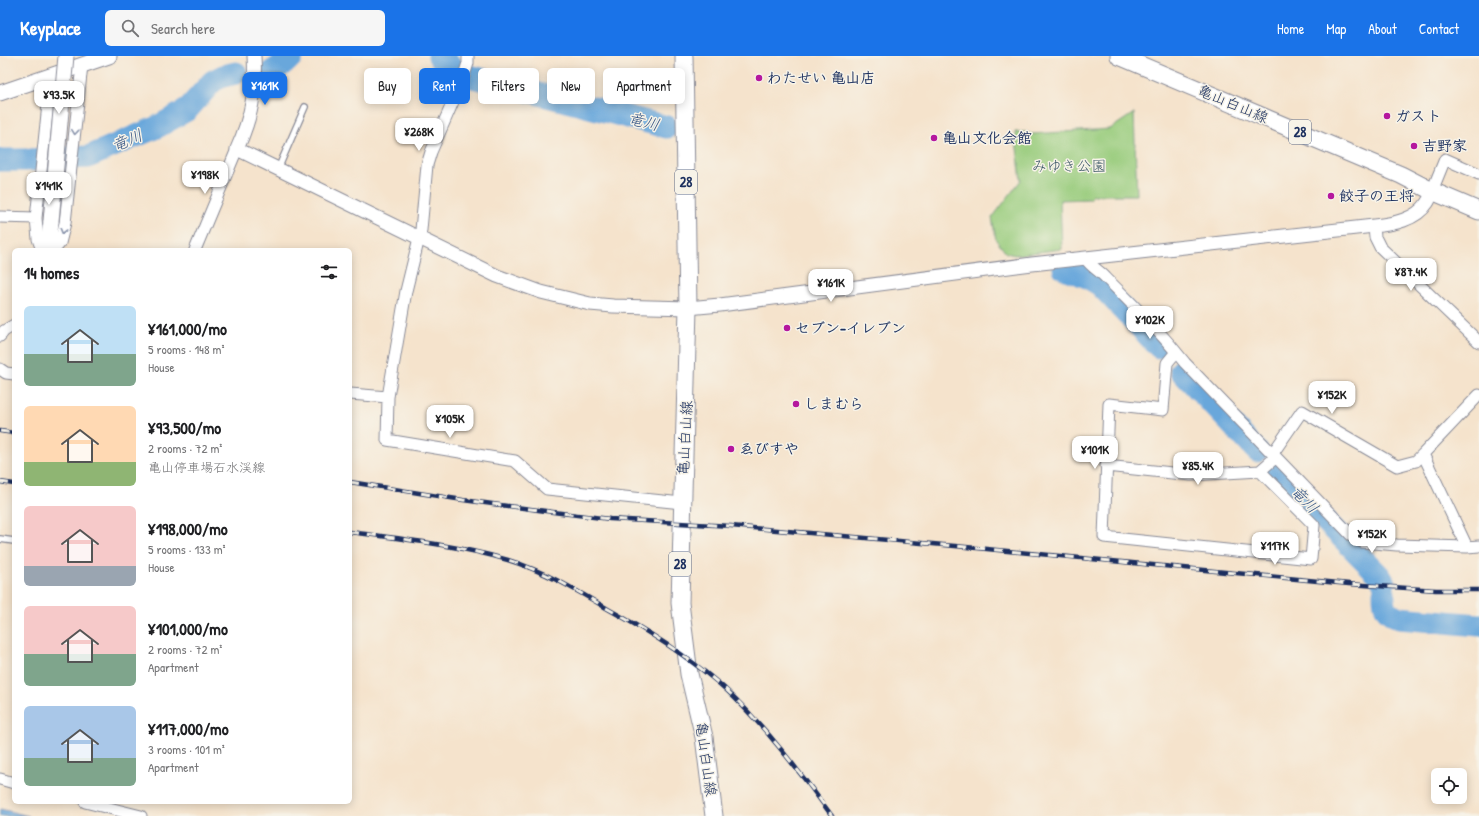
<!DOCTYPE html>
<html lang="en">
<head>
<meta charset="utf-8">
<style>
	:root { --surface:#fff; --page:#f6f6f6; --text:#202124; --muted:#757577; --accent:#1a73e8 }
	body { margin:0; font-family:"Patrick Hand","Klee One",sans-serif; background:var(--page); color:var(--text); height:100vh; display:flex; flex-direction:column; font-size:15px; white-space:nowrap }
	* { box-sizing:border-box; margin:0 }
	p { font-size:13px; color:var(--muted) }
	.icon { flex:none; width:22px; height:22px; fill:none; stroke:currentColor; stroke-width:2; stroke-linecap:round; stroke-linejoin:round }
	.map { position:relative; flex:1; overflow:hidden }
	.drawer { position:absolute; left:12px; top:192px; width:340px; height:556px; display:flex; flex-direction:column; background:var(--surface); border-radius:6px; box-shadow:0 2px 10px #0003 }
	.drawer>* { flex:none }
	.top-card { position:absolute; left:364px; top:12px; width:380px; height:36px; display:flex; gap:8px }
	.tools { position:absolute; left:1431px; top:712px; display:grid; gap:8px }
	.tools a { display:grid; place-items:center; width:36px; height:36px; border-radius:6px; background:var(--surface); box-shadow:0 2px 10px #0003; font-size:20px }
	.price { position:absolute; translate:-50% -34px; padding:0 9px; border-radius:8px; background:#fff; color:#222; font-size:13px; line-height:26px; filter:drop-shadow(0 1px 2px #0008) }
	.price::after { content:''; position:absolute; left:50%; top:24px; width:12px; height:9px; margin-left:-6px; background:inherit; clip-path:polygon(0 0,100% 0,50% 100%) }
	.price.selected { background:var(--accent); color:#fff }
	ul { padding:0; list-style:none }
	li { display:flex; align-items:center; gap:12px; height:100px; padding:0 12px }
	li span { display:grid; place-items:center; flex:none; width:112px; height:80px; border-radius:6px; color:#555 }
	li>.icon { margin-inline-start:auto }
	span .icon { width:48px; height:48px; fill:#fffc; stroke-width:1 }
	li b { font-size:17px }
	h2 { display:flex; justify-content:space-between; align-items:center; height:48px; padding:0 12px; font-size:17px }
	.chip { padding:0 14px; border-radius:6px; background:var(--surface); box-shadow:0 2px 10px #0003; font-size:14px; line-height:36px }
	.chip.selected { background:var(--accent); color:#fff }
	header { display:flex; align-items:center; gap:24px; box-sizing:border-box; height:56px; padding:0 20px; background:var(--accent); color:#fff }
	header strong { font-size:19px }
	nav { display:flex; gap:22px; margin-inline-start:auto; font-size:14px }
	.search { width:280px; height:36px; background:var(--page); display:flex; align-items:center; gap:10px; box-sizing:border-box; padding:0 14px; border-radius:6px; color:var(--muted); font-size:15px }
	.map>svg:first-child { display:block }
	.green { fill:#99cc7d; stroke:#5a7e6e }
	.water { fill:#69a7db; stroke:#426b9c }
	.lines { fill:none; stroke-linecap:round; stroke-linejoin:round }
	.river { stroke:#69a7db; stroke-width:23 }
	.service-casing { stroke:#888995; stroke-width:8 }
	.minor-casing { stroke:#888995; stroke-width:13 }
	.tertiary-casing { stroke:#888995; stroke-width:15 }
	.secondary-casing { stroke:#888995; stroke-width:17 }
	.primary-casing { stroke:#888995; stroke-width:19 }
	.service { stroke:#fff; stroke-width:5.5 }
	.minor { stroke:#fff; stroke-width:11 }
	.tertiary { stroke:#fff; stroke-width:13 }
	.secondary { stroke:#fff; stroke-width:15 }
	.primary { stroke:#fff; stroke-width:17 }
	.rail-casing { stroke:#1b2f5e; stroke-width:4.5 }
	.rail { stroke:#f7f3e8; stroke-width:3; stroke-dasharray:9; stroke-linecap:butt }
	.secondary-bridge-casing { stroke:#888995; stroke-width:17; stroke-linecap:butt }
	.secondary-bridge { stroke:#fff; stroke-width:15 }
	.oneway { stroke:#8d97ae }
	.poi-dot { fill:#b5179e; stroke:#f7f3e8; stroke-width:1.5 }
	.labels { text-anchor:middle; stroke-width:3; stroke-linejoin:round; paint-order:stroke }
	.shield { fill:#f7f3e8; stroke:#5d6a87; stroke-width:1 }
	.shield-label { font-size:14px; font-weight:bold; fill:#1b2f5e }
	.poi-label { font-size:15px; font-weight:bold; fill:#1b2f5e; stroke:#f7f3e8; text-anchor:start }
	.street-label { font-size:15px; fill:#1b2f5e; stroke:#f7f3e8 }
	.park-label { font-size:15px; fill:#3a5666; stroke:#f7f3e8 }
	.water-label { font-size:16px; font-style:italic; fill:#325384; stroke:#f7f3e8 }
</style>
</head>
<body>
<header>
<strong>Keyplace</strong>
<div class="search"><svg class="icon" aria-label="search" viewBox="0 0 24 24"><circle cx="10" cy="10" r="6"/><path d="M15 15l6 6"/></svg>Search here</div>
<nav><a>Home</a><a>Map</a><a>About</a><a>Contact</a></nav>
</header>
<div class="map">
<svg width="1479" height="760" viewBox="0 0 1479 760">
	<rect width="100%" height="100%" fill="#f7f3e8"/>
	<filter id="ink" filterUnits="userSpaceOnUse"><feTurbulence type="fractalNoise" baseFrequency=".025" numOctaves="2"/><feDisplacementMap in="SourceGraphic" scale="8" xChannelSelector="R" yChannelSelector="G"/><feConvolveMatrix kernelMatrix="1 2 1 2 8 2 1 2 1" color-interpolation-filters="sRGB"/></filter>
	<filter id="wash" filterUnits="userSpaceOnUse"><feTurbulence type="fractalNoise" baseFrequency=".012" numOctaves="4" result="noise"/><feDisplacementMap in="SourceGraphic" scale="16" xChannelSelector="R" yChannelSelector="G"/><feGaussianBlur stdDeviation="0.9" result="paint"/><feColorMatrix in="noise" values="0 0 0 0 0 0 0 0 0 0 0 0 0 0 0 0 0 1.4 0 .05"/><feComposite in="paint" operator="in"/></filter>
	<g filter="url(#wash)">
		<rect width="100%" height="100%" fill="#f5e3cc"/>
		<path class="green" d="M1134,57l3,82h-44l-3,4 -30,1 2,49 -47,6 -9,-2 -10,-13 -4,-22 29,-38 -6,-48h11l5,2 79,-5z"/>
		<path class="water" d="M0,753l29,7h-29z"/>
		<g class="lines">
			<path class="river" d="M439,0l21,17 9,3 198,51
				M270,17l16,-11 6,-6
				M0,104h26l62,-3 69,-30 30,-17 26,-29 10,-5 13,-3
				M1064,212l23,9 13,8 59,62
				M1181,315l76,80
				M1274,413l106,107 4,7
				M1384,537c0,15 1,18 15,25l80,7"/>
		</g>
	</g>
	<g filter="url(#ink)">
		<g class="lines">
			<g class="service-casing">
				<path id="service" d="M278,113l27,-62
					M0,483l14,2"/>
			</g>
			<g class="minor-casing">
				<path id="minor" d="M468,0v7l-5,16 -32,73 -4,13 -6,65 -15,61 -18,106 -1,43 128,21 32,28 135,14
					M1432,135l13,-32 34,15
					M0,161l36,1
					M1374,170l1,11 5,10 99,95
					M42,194l-4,-11 -2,-21 15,-142
					M54,194l6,-7 5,-20 17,-158
					M195,194l42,-101
					M1086,203c5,8 14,12 20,19 24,24 49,48 70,74l-9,11 -4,47 -54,-6 -5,133 207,22 3,-34 -54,-54
					M0,280l4,-5 10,-6
					M1176,296l9,11 166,172 11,7 35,3 70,2 -44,-93 56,-59
					M0,313l6,4 8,1
					M350,338l38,3
					M1273,397l29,-42 95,55 19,-5 7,-7
					M1106,410l85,9 69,-4 16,-14
					M1467,491l12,-1
					M0,723l14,4
					M85,746l56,14"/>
			</g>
			<g class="tertiary-casing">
				<path id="tertiary" d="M254,0c2,36 -2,60 -17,93l260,127 44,16 49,12 23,2 75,2 32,-3 312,-41 342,-38c19,-2 42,-6 53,-23 3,-4 4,-8 5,-12"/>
			</g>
			<g class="secondary-casing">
				<path id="secondary" d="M0,37l109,-37
					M48,194l3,-29"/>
			</g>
			<g class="primary-casing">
				<path id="primary" d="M684,0l4,252 -8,295 9,71 15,63 10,79
					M1119,0l282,119 31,16 47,20"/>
			</g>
			<use href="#service" class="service"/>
			<use href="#minor" class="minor"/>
			<use href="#tertiary" class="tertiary"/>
			<use href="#secondary" class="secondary"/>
			<use href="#primary" class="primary"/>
			<g class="rail-casing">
				<path id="rail" d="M0,375l14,2
					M0,426l14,2
					M350,426l113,18 90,12 57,7 121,7 235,21 383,37 87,6h43
					M350,476c53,7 106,13 158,28 36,11 68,30 100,49 38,21 75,44 108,72 20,16 36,35 53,54 22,26 43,53 63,81"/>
			</g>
			<use href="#rail" class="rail"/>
			<g class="secondary-bridge-casing">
				<path id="secondary-bridge" d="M51,165l15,-165"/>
			</g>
			<use href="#secondary-bridge" class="secondary-bridge"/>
		</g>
		<defs><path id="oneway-chevron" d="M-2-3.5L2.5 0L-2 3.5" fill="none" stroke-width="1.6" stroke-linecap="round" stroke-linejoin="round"/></defs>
		<g class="oneway">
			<use href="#oneway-chevron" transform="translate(75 76) rotate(96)"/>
			<use href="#oneway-chevron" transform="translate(63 175) rotate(105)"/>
		</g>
	</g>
	<g class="poi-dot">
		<circle cx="759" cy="22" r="4"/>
		<circle cx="1387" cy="60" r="4"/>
		<circle cx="934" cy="82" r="4"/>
		<circle cx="1414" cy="90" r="4"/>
		<circle cx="1331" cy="140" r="4"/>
		<circle cx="787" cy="272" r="4"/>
		<circle cx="796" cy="348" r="4"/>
		<circle cx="731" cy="393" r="4"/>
	</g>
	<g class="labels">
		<g class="shield">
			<rect x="1289" y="64" width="22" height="24" rx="3"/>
			<rect x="675" y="114" width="22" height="24" rx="3"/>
			<rect x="669" y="496" width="22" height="24" rx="3"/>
		</g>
		<g class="shield-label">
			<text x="1300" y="81">28</text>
			<text x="686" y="131">28</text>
			<text x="680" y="513">28</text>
		</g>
		<g class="poi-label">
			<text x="767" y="27">わたせい 亀山店</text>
			<text x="1395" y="65">ガスト</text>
			<text x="942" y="87">亀山文化会館</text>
			<text x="1422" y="95">吉野家</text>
			<text x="1339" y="145">餃子の王将</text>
			<text x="795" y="277">セブン-イレブン</text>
			<text x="804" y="353">しまむら</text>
			<text x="739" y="398">ゑびすや</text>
		</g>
		<g class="street-label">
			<text transform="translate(1233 48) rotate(23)" y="5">亀山白山線</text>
			<text transform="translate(685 382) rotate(-87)" y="5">亀山白山線</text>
			<text transform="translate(706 703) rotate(82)" y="5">亀山白山線</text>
		</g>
		<g class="park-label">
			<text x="1069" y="115">みゆき公園</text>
		</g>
		<g class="water-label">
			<text transform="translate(644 65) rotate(14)" y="6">竜川</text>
			<text transform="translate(127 84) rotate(-23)" y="6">竜川</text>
			<text transform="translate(1305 443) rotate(45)" y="6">竜川</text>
		</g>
	</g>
</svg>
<div class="tools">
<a><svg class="icon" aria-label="locate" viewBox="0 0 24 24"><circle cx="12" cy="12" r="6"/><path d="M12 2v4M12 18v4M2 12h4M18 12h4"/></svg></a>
</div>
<b class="price selected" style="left:265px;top:50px">¥161K</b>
<b class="price" style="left:59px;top:59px">¥93.5K</b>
<b class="price" style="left:419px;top:96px">¥268K</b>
<b class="price" style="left:205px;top:139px">¥198K</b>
<b class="price" style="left:49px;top:150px">¥141K</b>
<b class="price" style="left:1411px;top:236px">¥87.4K</b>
<b class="price" style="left:831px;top:247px">¥161K</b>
<b class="price" style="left:1150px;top:284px">¥102K</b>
<b class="price" style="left:1332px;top:359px">¥152K</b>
<b class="price" style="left:450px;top:383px">¥105K</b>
<b class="price" style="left:1095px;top:414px">¥101K</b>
<b class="price" style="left:1198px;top:430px">¥85.4K</b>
<b class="price" style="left:1372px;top:498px">¥152K</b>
<b class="price" style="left:1275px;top:510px">¥117K</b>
<div class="top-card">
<a class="chip">Buy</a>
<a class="chip selected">Rent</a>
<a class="chip">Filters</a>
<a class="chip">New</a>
<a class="chip">Apartment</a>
</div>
<section class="drawer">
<h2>14 homes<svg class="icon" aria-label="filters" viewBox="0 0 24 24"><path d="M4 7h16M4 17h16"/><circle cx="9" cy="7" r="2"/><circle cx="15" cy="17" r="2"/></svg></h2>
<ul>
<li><span style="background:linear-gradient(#bfe0f5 60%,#7fa58c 0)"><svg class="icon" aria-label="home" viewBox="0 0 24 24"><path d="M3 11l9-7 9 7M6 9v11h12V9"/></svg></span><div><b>¥161,000/mo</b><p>5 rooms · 148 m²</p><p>House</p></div></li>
<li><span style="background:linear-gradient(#ffd9b3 70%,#8fb573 0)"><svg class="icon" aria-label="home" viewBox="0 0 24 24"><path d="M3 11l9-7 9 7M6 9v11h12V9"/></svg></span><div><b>¥93,500/mo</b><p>2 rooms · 72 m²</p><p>亀山停車場石水渓線</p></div></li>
<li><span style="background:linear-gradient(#f6c9c9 75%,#9aa5b1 0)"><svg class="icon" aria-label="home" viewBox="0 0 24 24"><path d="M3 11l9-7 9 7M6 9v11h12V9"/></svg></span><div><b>¥198,000/mo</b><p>5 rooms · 133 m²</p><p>House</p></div></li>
<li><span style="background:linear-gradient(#f6c9c9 60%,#7fa58c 0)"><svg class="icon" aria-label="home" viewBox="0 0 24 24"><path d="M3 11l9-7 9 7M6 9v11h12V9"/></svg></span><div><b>¥101,000/mo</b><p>2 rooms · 72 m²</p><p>Apartment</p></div></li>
<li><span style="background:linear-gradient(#a9c7e8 65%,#7fa58c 0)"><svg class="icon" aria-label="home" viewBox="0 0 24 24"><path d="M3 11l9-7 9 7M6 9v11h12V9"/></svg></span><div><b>¥117,000/mo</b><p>3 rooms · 101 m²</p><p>Apartment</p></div></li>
</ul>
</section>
</div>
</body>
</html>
